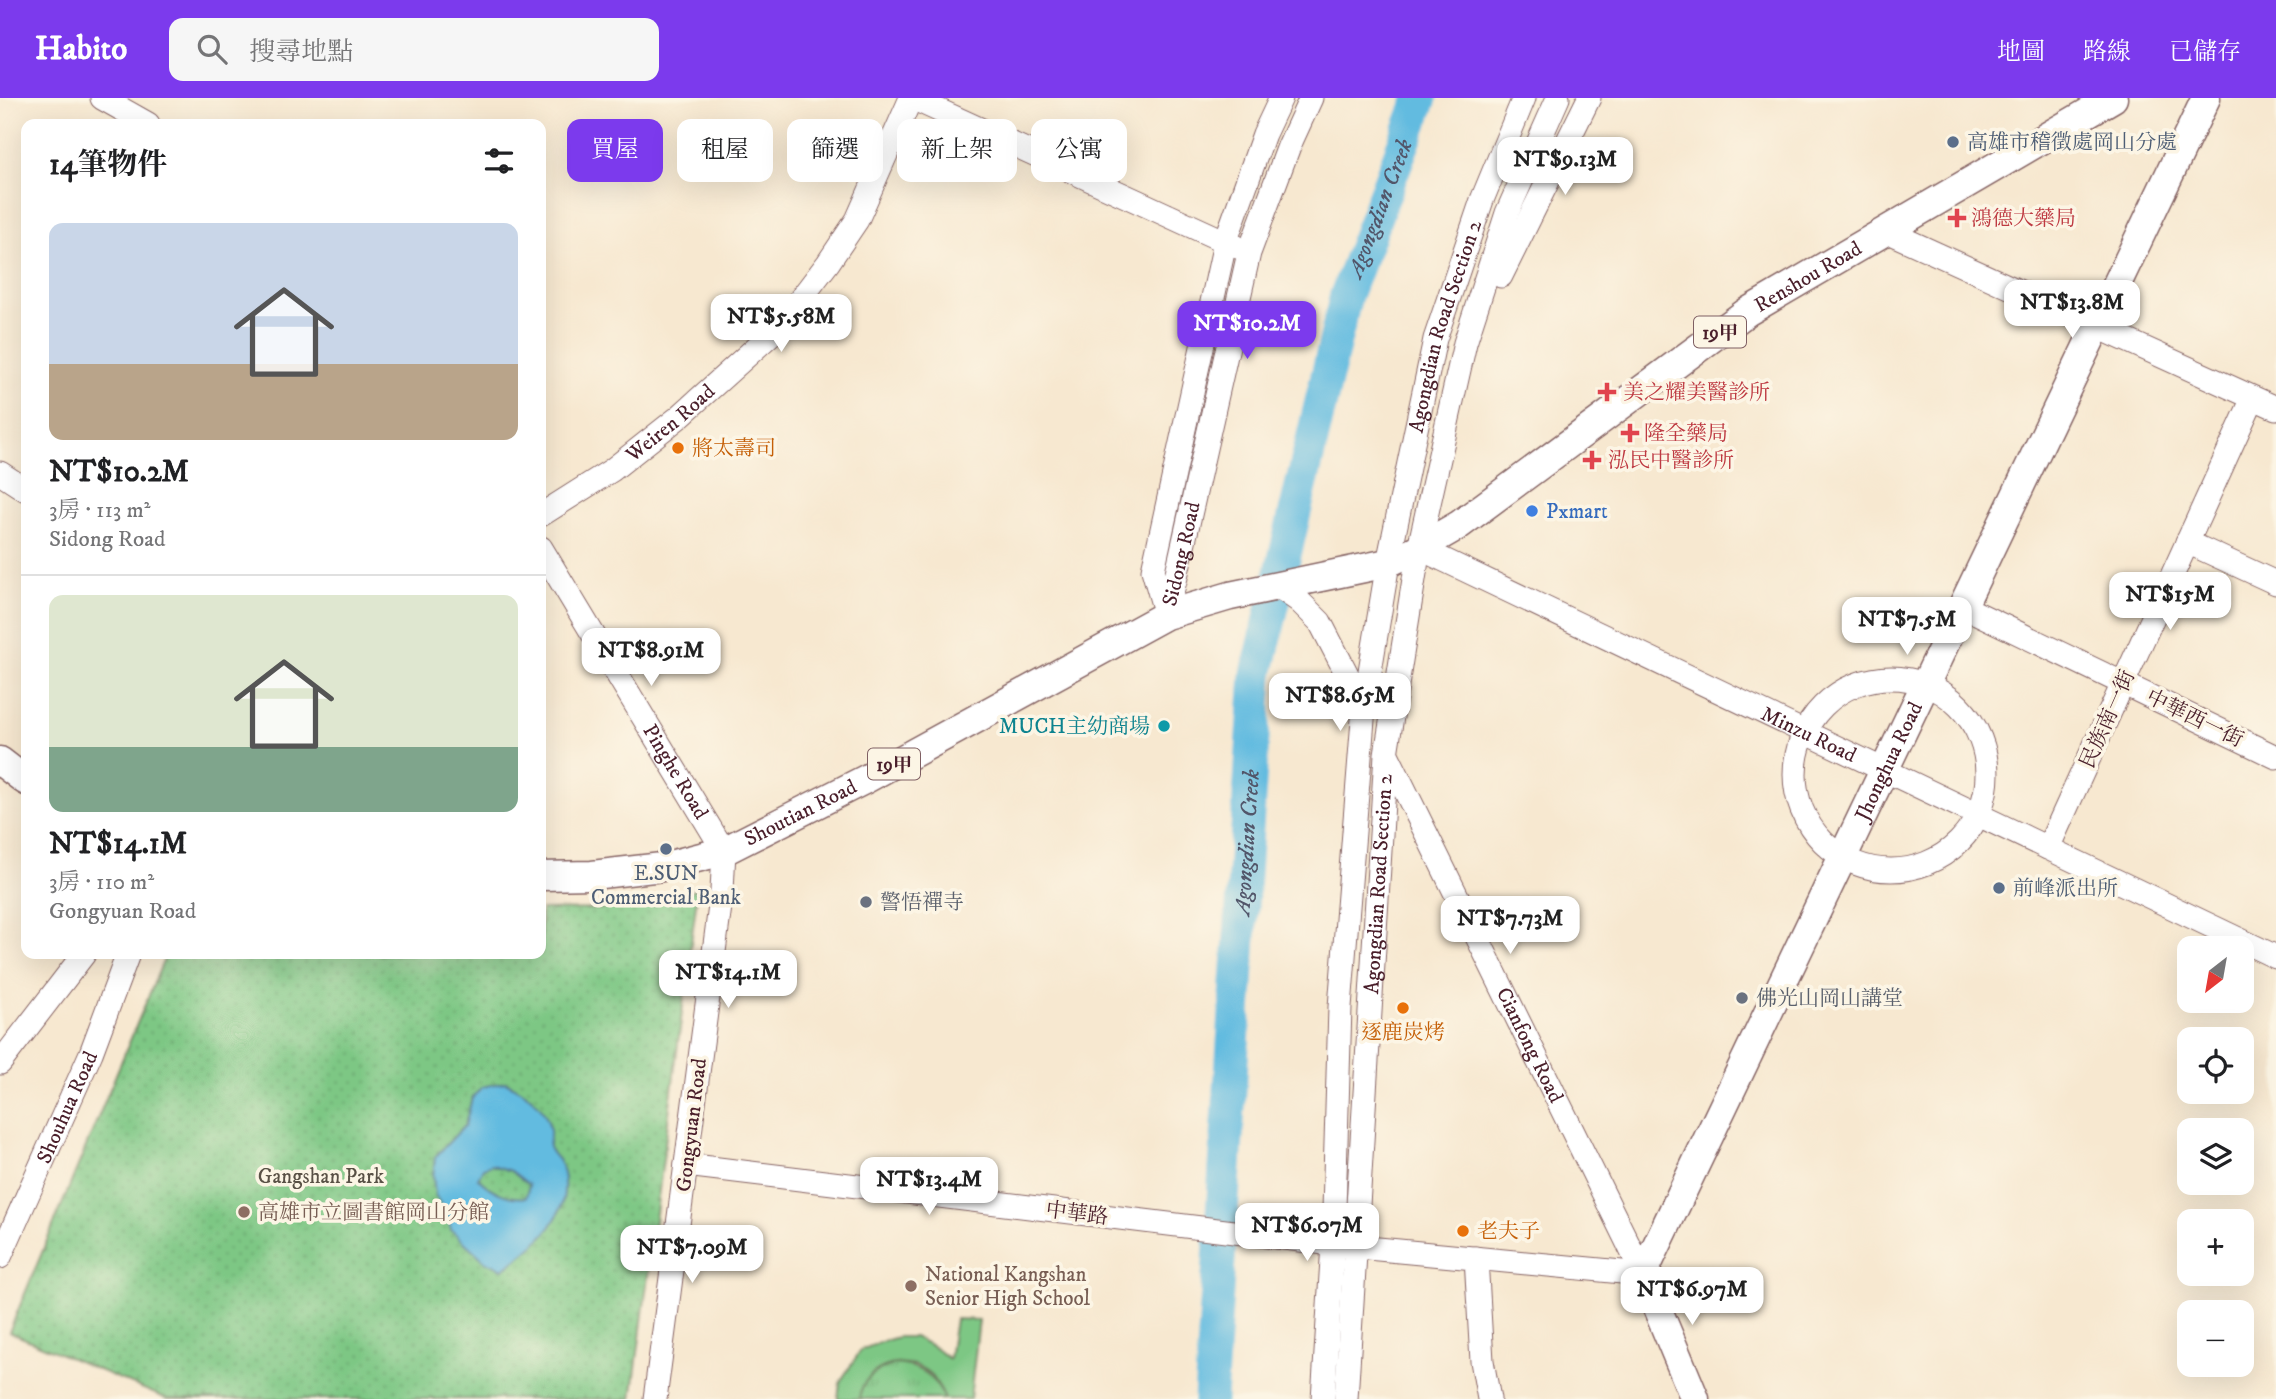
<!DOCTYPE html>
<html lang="zh-TW">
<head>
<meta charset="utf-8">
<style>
	:root { --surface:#fff; --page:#f6f6f6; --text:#202124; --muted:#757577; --line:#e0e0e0; --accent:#7c3aed }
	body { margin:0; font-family:"IM FELL DW Pica","Noto Serif TC",serif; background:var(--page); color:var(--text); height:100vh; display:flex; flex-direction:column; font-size:26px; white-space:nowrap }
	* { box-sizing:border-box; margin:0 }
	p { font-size:23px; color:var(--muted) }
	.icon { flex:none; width:38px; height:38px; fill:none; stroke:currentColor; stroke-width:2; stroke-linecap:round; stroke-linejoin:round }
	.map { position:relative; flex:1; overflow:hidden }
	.panel { position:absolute; left:21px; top:21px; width:525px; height:840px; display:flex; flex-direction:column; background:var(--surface); border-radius:14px; box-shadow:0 7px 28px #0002 }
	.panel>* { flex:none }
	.hud { position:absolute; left:567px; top:21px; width:665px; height:63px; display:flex; gap:14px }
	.needle { width:46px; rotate:211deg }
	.buttons { position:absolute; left:2177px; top:838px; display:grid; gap:14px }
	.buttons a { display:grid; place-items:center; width:77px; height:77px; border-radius:14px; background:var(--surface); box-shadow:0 7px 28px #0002; font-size:35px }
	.price { position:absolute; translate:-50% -60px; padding:0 16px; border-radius:14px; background:#fff; color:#222; font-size:23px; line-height:46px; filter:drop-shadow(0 2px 4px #0008) }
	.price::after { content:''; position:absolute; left:50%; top:42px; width:21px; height:16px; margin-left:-10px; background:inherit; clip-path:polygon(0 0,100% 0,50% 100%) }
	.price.selected { background:var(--accent); color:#fff }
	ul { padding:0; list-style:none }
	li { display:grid; align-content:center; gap:14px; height:371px; padding:0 28px }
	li+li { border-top:2px solid var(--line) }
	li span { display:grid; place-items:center; height:217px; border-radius:14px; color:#555 }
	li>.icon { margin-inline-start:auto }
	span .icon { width:126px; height:126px; fill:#fffc; stroke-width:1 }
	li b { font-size:30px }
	h2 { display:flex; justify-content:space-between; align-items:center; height:84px; padding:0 28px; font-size:30px }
	.tag { padding:0 24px; border-radius:14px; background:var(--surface); box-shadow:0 7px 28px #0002; font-size:24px; line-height:63px }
	.tag.selected { background:var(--accent); color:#fff }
	header { display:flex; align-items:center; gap:42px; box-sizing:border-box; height:98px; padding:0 35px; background:var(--accent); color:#fff }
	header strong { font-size:33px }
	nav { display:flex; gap:38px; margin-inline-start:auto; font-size:24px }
	.search { width:490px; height:63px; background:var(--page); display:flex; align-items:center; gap:18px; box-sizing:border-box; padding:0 24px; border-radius:14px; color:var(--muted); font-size:26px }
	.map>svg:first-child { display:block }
	.grass { fill:url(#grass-tufts); stroke:#647358; stroke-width:2 }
	.park { fill:url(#park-dots); stroke:#647358; stroke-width:2 }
	.pitch { fill:#7dc784; stroke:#647358; stroke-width:2 }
	.water { fill:#62bbe0; stroke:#566d86; stroke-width:2; fill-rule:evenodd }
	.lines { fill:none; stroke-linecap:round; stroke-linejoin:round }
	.river { stroke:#62bbe0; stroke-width:33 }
	.minor-casing { stroke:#876565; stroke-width:25 }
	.major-casing { stroke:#876565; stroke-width:31 }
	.minor { stroke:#fff; stroke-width:23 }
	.major { stroke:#fff; stroke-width:28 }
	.service-dot { fill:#5c6f8a; stroke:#fcf5e5; stroke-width:2.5 }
	.health-dot { fill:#e0444e; stroke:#fcf5e5; stroke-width:2.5 }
	.food-dot { fill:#e8710a; stroke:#fcf5e5; stroke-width:2.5 }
	.shop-dot { fill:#3f7fe0; stroke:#fcf5e5; stroke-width:2.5 }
	.culture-dot { fill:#0f9aa8; stroke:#fcf5e5; stroke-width:2.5 }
	.worship-dot { fill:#6b7280; stroke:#fcf5e5; stroke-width:2.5 }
	.education-dot { fill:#8d6e63; stroke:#fcf5e5; stroke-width:2.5 }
	.labels { text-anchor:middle; stroke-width:7; stroke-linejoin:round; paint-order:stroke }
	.shield { fill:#fcf5e5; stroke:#7f5f63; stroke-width:2 }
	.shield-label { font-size:19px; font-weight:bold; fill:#4a1f2b }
	.service-label { font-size:21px; fill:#4e5e75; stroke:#fcf5e5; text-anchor:start }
	.health-label { font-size:21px; fill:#be3a42; stroke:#fcf5e5; text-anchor:start }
	.street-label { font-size:21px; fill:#4a1f2b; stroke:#fcf5e5 }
	.food-label { font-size:21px; fill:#c56008; stroke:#fcf5e5; text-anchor:start }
	.shop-label { font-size:21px; fill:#366cbe; stroke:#fcf5e5; text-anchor:start }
	.culture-label { font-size:21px; fill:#0d838f; stroke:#fcf5e5; text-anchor:end }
	.worship-label { font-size:21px; fill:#5b616d; stroke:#fcf5e5; text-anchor:start }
	.park-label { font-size:21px; fill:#595146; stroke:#fcf5e5 }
	.education-label { font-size:21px; fill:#785e54; stroke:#fcf5e5; text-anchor:start }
	.water-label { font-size:23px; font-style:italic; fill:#52566a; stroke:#fcf5e5 }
</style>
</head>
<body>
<header>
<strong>Habito</strong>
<div class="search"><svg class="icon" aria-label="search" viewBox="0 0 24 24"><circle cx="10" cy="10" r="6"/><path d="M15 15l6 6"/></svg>搜尋地點</div>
<nav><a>地圖</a><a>路線</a><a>已儲存</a></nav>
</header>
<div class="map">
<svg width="2276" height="1301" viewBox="0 0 2276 1301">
	<defs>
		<pattern id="grass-tufts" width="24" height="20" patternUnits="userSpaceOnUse" patternTransform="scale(1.75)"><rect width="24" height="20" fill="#7dc784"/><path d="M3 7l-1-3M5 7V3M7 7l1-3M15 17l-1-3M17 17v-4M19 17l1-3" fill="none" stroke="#6eaa72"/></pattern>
		<pattern id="park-dots" width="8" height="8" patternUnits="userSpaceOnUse" patternTransform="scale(1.75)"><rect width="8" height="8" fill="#7dc784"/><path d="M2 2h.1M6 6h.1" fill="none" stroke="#6eaa72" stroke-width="1.8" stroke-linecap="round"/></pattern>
	</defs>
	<rect width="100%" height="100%" fill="#fcf5e5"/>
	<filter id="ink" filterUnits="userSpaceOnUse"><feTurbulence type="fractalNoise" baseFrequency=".0143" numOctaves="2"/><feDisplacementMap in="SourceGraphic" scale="14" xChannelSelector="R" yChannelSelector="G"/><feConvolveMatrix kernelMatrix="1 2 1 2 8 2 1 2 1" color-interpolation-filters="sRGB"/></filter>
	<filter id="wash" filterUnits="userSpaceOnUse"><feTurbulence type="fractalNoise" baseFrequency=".00686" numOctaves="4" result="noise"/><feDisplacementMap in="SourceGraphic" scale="28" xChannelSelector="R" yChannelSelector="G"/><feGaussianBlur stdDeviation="1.57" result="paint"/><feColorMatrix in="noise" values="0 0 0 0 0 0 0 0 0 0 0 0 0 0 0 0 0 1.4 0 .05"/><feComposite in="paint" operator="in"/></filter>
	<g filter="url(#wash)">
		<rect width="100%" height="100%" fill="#f7e8d0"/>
		<path class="grass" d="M895,1266c30,3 36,10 50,35h-86c2,-21 18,-29 36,-35z"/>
		<path class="park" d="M698,791l-66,510h-465l-158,-67 157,-378h375v-44l64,-1z"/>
		<path class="pitch" d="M955,1221l24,1 -9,79h-25c-4,-7 -8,-18 -14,-24 -24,-23 -68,-10 -72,24h-21l2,-17 21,-32 20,-8 17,-5h16l18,9 17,13z"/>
		<path class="water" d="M505,984c22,10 42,24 45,49 1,5 -2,12 -1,16 2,7 10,12 12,18 15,49 -22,79 -58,104l-17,-7 -35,-32 -4,-15 -12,-20 -2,-19 2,-19 30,-32 7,-27 10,-11zM492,1067l19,6 18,14 -3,12c-17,3 -37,-7 -48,-19l5,-10z"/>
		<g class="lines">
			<path class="river" id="s1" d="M1210,1301l47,-725 89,-379 75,-197"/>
		</g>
	</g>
	<g filter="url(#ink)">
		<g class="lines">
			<g class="minor-casing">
				<g id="minor">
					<path d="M102,0l46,26"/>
					<path d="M912,0l325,149"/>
					<path d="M1886,133l390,177"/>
					<path d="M1501,178l88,-178"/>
					<path d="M0,375l26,17"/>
					<path id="s2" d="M541,417l71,-45 67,-53 101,-91 48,-63 29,-43 54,-122"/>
					<path d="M2187,444l89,41"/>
					<path id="s3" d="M541,450l183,303 -2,40 -67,508"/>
					<path id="s4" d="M1419,450l857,409"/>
					<path d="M1279,489l20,14 21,21 45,87"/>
					<path d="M1962,508l314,151"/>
					<path id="s5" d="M1166,517l10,-38 73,-324 40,-107 22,-48"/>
					<path d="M1166,517l-13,-45 72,-327 39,-109 17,-36"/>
					<circle cx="1891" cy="676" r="96"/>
					<path id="s6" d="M1388,658l255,518"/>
					<path d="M2048,750l205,-450"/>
					<path d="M0,965l84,-109"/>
					<path d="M686,1067l671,82 286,27"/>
					<path id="s7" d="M0,1159l91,-204 37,-99"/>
					<path d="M1476,1160l6,103 7,38"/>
					<path id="s8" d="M1323,1301l10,-155 7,-237 24,-300 24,-144 47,-224 47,-139 42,-102"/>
					<path id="s9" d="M1346,1301l40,-645 33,-206 46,-205 42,-130 51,-115"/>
				</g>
			</g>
			<g class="major-casing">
				<g id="major">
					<path d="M0,663l26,20"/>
					<path id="s10" d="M541,778l51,-1 70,-8 62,-16 142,-72 300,-164 64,-19 158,-33 31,-15 40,-23 288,-213 366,-214"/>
					<path id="s11" d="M1695,1301l-52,-125 563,-1176"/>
				</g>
			</g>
			<use href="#minor" class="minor"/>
			<use href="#major" class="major"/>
		</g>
	</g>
	<g class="service-dot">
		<circle cx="1953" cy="44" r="7"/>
		<circle cx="666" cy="751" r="7"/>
		<circle cx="1999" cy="790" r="7"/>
	</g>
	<g class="health-dot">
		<path d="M1953.5 109.5h7v7h7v7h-7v7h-7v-7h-7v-7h7z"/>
		<path d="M1603.5 283.5h7v7h7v7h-7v7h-7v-7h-7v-7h7z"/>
		<path d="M1626.5 324.5h7v7h7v7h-7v7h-7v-7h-7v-7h7z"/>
		<path d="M1588.5 351.5h7v7h7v7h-7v7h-7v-7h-7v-7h7z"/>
	</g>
	<g class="food-dot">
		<circle cx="678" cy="350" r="7"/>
		<circle cx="1403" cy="910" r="7"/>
		<circle cx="1463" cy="1133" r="7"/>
	</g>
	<circle class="shop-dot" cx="1532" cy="413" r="7"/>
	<circle class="culture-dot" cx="1164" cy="628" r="7"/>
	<g class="worship-dot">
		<circle cx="866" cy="804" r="7"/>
		<circle cx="1742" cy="900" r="7"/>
	</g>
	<g class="education-dot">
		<circle cx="244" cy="1114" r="7"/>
		<circle cx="911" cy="1188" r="7"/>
	</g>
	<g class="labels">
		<g class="shield">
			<rect x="1694" y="218.5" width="52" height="31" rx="5"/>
			<rect x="868" y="650.5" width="52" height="31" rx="5"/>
		</g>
		<g class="shield-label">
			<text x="1720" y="241">19甲</text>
			<text x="894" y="673">19甲</text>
		</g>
		<g class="service-label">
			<text x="1967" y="51">高雄市稽徵處岡山分處</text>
			<text x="666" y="782" text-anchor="middle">E.SUN<tspan x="666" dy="24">Commercial Bank</tspan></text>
			<text x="2013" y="797">前峰派出所</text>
		</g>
		<g class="health-label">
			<text x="1971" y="127">鴻德大藥局</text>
			<text x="1623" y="301">美之耀美醫診所</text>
			<text x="1644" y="342">隆全藥局</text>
			<text x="1608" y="369">泓民中醫診所</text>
		</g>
		<g class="street-label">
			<text dy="7" stroke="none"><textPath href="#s10" startOffset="1424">Renshou Road</textPath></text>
			<text dy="7" stroke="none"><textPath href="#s8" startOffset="1083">Agongdian Road Section 2</textPath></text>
			<text dy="7" stroke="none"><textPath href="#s2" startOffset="159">Weiren Road</textPath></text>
			<text dy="7" stroke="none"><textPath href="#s5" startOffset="63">Sidong Road</textPath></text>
			<text transform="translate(2195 620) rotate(26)" y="7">中華西一街</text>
			<text transform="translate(2107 621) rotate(-66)" y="7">民族南一街</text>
			<text dy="7" stroke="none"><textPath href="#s4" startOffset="432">Minzu Road</textPath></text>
			<text dy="7" stroke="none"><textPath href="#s11" startOffset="704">Jhonghua Road</textPath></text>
			<text dy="7" stroke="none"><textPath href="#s3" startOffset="261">Pinghe Road</textPath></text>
			<text dy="7" stroke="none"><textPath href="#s10" startOffset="271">Shoutian Road</textPath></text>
			<text dy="7" stroke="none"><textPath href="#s9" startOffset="516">Agongdian Road Section 2</textPath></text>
			<text dy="7" stroke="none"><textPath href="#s6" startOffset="322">Cianfong Road</textPath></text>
			<text dy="7" stroke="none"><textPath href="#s7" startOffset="164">Shouhua Road</textPath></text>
			<text transform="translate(691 1027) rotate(-83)" y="7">Gongyuan Road</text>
			<text transform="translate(1077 1115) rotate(7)" y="7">中華路</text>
		</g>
		<g class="food-label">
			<text x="692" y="357">將太壽司</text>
			<text x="1403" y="941" text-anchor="middle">逐鹿炭烤</text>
			<text x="1477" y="1140">老夫子</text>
		</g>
		<g class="shop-label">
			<text x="1546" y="420">Pxmart</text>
		</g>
		<g class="culture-label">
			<text x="1150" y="635">MUCH主幼商場</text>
		</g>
		<g class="worship-label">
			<text x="880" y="811">警悟禪寺</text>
			<text x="1756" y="907">佛光山岡山講堂</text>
		</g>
		<g class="park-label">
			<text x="321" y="1085">Gangshan Park</text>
		</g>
		<g class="education-label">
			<text x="258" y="1121">高雄市立圖書館岡山分館</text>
			<text x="925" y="1183">National Kangshan<tspan x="925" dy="24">Senior High School</tspan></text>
		</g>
		<g class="water-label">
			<text dy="8" stroke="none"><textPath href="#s1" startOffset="1209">Agongdian Creek</textPath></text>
			<text dy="8" stroke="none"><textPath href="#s1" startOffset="558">Agongdian Creek</textPath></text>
		</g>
	</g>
</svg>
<div class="buttons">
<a><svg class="needle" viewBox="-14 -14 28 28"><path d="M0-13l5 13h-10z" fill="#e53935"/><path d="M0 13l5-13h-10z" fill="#757577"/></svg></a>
<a><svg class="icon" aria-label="locate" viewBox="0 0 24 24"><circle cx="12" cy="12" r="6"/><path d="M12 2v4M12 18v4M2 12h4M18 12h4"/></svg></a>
<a><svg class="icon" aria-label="layers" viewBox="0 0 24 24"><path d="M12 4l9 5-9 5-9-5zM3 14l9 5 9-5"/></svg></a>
<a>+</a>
<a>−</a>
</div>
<b class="price" style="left:1565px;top:99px">NT$9.13M</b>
<b class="price" style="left:2072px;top:242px">NT$13.8M</b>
<b class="price" style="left:781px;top:256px">NT$5.58M</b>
<b class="price selected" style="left:1247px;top:263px">NT$10.2M</b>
<b class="price" style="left:2170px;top:534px">NT$15M</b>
<b class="price" style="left:1907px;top:559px">NT$7.5M</b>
<b class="price" style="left:651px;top:590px">NT$8.91M</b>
<b class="price" style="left:1340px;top:635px">NT$8.65M</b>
<b class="price" style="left:1510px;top:858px">NT$7.73M</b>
<b class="price" style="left:728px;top:912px">NT$14.1M</b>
<b class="price" style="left:929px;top:1119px">NT$13.4M</b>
<b class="price" style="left:1307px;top:1165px">NT$6.07M</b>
<b class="price" style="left:692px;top:1187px">NT$7.09M</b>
<b class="price" style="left:1692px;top:1229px">NT$6.97M</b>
<div class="hud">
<a class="tag selected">買屋</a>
<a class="tag">租屋</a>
<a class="tag">篩選</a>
<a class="tag">新上架</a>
<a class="tag">公寓</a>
</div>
<section class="panel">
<h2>14筆物件<svg class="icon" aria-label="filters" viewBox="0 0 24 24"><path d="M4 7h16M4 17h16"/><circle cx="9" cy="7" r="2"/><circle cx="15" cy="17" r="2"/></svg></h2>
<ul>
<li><span style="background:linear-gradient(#c9d6e8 65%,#b9a48a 0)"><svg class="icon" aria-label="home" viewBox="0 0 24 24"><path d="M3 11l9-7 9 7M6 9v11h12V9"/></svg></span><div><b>NT$10.2M</b><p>3房 · 113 m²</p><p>Sidong Road</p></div></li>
<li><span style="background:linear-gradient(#dfe7d0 70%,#7fa58c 0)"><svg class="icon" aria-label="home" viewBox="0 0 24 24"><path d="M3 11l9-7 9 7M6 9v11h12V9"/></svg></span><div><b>NT$14.1M</b><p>3房 · 110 m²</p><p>Gongyuan Road</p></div></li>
</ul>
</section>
</div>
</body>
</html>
